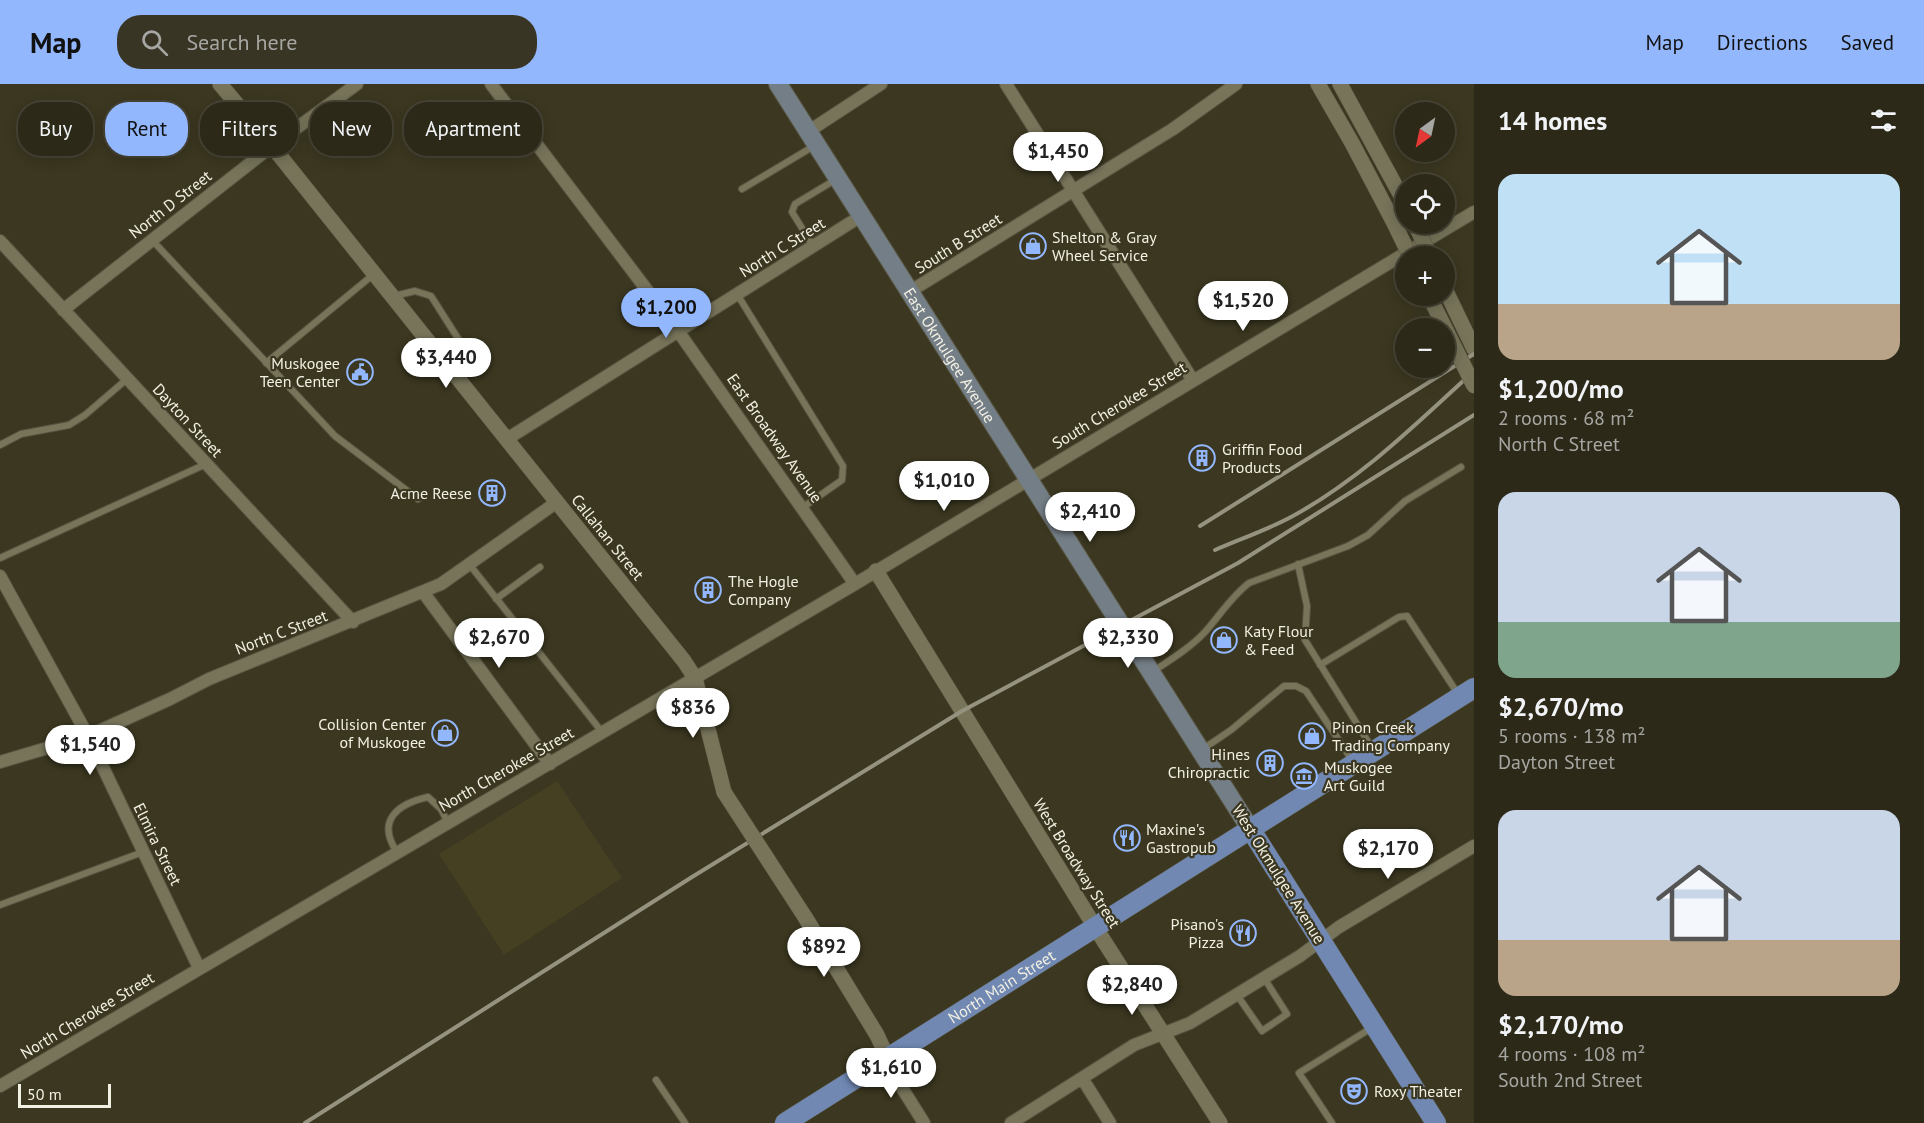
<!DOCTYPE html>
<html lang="en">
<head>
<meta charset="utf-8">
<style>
	:root { --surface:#2c2918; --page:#383525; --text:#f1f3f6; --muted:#a6a6a2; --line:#484537; --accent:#93b7fd }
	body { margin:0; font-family:"PT Sans",sans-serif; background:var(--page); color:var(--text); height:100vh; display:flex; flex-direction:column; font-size:22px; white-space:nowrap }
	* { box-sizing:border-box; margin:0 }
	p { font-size:20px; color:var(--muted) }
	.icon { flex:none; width:33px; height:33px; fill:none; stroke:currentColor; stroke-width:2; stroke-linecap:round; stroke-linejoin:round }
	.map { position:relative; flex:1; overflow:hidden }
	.side { display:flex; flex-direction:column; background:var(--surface); width:450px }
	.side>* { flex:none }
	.guide { position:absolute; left:18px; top:18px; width:570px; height:54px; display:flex; gap:12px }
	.needle { width:39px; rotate:213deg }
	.controls { position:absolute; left:1395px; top:18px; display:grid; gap:12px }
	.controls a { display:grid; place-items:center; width:60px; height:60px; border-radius:50%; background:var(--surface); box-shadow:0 3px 15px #0003,0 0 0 2px var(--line); font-size:30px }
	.scale { position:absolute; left:18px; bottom:15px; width:93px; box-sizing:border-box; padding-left:6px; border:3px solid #f2f0e2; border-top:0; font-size:16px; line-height:21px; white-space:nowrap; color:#f2f0e2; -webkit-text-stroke:4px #3b3720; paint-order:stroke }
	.price { position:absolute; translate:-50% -51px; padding:0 14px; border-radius:21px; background:#fff; color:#222; font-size:20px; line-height:39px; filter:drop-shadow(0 2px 3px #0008) }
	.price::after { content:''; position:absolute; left:50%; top:36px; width:18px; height:14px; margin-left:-9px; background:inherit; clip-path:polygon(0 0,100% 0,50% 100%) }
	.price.on { background:var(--accent); color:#111 }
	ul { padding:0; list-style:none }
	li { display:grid; align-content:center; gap:12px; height:318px; padding:0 24px }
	li span { display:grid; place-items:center; height:186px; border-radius:18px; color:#555 }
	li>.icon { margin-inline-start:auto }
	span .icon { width:108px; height:108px; fill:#fffc; stroke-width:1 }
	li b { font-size:26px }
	h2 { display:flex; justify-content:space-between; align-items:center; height:72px; padding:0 24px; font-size:26px }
	.pill { padding:0 21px; border-radius:24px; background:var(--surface); box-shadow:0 3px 15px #0003,0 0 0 2px var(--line); font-size:21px; line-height:54px }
	.pill.on { background:var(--accent); color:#111 }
	header { display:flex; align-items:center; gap:36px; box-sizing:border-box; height:84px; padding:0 30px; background:var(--accent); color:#111 }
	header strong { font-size:28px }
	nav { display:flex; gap:33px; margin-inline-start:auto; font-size:21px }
	.search { width:420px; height:54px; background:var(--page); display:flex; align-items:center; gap:15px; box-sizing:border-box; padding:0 21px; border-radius:24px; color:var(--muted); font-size:22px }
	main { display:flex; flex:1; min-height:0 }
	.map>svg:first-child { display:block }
	.built { fill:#454022 }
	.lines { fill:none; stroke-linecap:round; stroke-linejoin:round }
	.service-casing { stroke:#585541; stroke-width:8 }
	.minor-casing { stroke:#585541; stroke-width:14 }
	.tertiary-casing { stroke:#585541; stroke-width:16 }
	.secondary-casing { stroke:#585541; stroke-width:20 }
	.primary-casing { stroke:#585541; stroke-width:21 }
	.service { stroke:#77745a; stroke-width:6 }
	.minor { stroke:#77745a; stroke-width:12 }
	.tertiary { stroke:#77745a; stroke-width:15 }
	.secondary { stroke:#747e86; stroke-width:18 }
	.primary { stroke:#7088b2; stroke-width:20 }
	.rail { stroke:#95927f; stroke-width:4 }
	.tertiary-bridge-casing { stroke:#585541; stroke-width:16; stroke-linecap:butt }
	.tertiary-bridge { stroke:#77745a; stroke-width:15 }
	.labels { text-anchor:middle; stroke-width:4.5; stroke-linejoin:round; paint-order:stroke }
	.street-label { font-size:16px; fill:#f2f0e2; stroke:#3b3720 }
	.poi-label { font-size:16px; fill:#f2f0e2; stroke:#3b3720; text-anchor:start }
</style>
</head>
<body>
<header>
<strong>Map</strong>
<div class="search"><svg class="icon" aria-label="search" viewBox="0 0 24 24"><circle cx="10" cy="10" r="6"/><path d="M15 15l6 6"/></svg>Search here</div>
<nav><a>Map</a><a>Directions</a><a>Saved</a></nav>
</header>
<main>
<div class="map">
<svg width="1474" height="1039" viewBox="0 0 1474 1039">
	<rect width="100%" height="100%" fill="#3b3720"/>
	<path class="built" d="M557,697l65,97 -118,77 -65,-101z"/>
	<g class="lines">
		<g class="service-casing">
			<path id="service" d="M742,105l72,-43
				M152,156l183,196 83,63
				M813,162l-21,-34 3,-8 40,-24
				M737,210l106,172 -1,14 -40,28
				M394,212l21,-5 16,5 28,44 -9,27
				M266,279l108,-89
				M0,361l21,-11 48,-9 16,-10 42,-36
				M0,474l206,-94
				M469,480l133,168
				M1298,480l9,42 -2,34 67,108
				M496,515l44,-32
				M1320,581l79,-48 8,-1 51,78
				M1152,588c18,-12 38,-24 53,-40 15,-17 26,-35 44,-49l99,-37 20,-11 37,-34 56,-34
				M1203,665l28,-19 53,-44h12l10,5 46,69
				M397,768c-21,-31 0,-48 31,-55l13,12 7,14
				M0,821l143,-53
				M1237,911l25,36 25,-17 -23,-36
				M656,996l29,43
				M1332,1039l-33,-50 74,-46"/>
		</g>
		<g class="minor-casing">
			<path id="minor" d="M491,0l187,247 177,253
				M1006,0l186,295
				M809,47l72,-47
				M0,157l353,381
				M909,208l264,-163 63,-45
				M63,226l209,-164 85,-62
				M507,355l354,-223
				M0,492l88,160 111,232
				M423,508l127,172
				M0,678l88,-26 82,-37 39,-20 232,-95 116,-82
				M888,975l9,21 27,43
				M1082,994l28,45
				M0,1002l855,-502 619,-372
				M1011,1039l123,-78 56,-22 110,-67 39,-29 135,-81"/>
		</g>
		<g class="tertiary-casing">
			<path id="tertiary" d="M220,0l52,62 412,515 11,17 29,114
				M1318,0l34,59 42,80
				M1340,0l66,121
				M1444,203l30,62
				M876,487l219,356 125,196
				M805,833l72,118 11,24"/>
		</g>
		<g class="secondary-casing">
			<g id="secondary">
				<path id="s1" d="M778,0l473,746"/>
			</g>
		</g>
		<g class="primary-casing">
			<g id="primary">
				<path d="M1251,746l185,293"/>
				<path id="s2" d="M785,1039l689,-435"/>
			</g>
		</g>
		<use href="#service" class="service"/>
		<use href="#minor" class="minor"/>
		<use href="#tertiary" class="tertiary"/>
		<use href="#secondary" class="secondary"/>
		<use href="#primary" class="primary"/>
		<path class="rail" d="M1200,442l274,-172
			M1215,466c25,-11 52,-20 76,-33 69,-37 126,-94 183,-146
			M305,1039l387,-246 270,-166 276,-148 236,-148"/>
		<g class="tertiary-bridge-casing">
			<path id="tertiary-bridge" d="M1394,139l16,33
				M1415,140l15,32
				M1429,212l45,90
				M724,708l81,125"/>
		</g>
		<use href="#tertiary-bridge" class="tertiary-bridge"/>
	</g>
	<defs>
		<g id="shop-ring" transform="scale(1.35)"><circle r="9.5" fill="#3b3720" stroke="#93b7fd" stroke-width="1.5"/><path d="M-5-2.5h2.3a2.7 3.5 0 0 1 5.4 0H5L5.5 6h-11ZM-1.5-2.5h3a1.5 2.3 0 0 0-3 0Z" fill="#93b7fd"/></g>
		<g id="civic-ring" transform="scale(1.35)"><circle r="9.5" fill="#3b3720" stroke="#93b7fd" stroke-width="1.5"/><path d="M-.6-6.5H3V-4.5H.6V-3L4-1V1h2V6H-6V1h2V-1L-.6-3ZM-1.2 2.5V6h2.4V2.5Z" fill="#93b7fd"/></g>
		<g id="building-ring" transform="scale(1.35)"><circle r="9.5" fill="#3b3720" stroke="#93b7fd" stroke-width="1.5"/><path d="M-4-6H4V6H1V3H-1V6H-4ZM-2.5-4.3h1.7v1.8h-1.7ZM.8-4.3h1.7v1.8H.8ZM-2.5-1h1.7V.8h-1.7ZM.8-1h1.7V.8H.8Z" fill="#93b7fd"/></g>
		<g id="museum-ring" transform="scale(1.35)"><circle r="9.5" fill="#3b3720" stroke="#93b7fd" stroke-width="1.5"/><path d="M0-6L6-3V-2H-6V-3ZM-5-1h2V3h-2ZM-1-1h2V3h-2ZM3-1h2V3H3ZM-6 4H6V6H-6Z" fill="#93b7fd"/></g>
		<g id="restaurant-ring" transform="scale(1.35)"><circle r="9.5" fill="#3b3720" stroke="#93b7fd" stroke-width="1.5"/><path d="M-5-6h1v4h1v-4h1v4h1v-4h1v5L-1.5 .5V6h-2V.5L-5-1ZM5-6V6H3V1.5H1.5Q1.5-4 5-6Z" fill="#93b7fd"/></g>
		<g id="theatre-ring" transform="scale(1.35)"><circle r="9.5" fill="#3b3720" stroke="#93b7fd" stroke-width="1.5"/><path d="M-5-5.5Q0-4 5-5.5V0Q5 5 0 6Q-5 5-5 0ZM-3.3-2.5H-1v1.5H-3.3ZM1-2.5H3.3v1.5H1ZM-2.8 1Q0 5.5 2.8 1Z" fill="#93b7fd"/></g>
	</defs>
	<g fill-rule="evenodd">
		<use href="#shop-ring" x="1033" y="162"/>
		<use href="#civic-ring" x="360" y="288"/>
		<use href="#building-ring" x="1202" y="374"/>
		<use href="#building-ring" x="492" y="409"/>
		<use href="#building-ring" x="708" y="506"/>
		<use href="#shop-ring" x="1224" y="556"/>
		<use href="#shop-ring" x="445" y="649"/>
		<use href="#shop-ring" x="1312" y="652"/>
		<use href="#building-ring" x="1270" y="679"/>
		<use href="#museum-ring" x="1304" y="692"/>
		<use href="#restaurant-ring" x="1127" y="754"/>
		<use href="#restaurant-ring" x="1243" y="849"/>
		<use href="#theatre-ring" x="1354" y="1007"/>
	</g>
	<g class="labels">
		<g class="street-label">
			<text transform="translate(170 120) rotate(-38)" y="6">North D Street</text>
			<text transform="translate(958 159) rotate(-32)" y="6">South B Street</text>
			<text transform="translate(782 163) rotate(-32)" y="6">North C Street</text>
			<text dy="6" stroke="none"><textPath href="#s1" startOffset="321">East Okmulgee Avenue</textPath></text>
			<text transform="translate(1119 321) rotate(-31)" y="6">South Cherokee Street</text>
			<text transform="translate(188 336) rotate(47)" y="6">Dayton Street</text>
			<text transform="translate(775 354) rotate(55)" y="6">East Broadway Avenue</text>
			<text transform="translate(608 453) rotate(51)" y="6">Callahan Street</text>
			<text transform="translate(281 548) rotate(-21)" y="6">North C Street</text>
			<text transform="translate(506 685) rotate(-30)" y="6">North Cherokee Street</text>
			<text transform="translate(158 760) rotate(64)" y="6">Elmira Street</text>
			<text transform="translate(1077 779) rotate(58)" y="6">West Broadway Street</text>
			<text transform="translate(1279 790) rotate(58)" y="6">West Okmulgee Avenue</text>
			<text dy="6" stroke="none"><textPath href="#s2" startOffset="256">North Main Street</textPath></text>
			<text transform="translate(87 931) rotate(-31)" y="6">North Cherokee Street</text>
		</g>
		<g class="poi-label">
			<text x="1052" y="159">Shelton &amp; Gray<tspan x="1052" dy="18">Wheel Service</tspan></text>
			<text x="340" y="285" text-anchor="end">Muskogee<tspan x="340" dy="18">Teen Center</tspan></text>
			<text x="1222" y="371">Griffin Food<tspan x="1222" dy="18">Products</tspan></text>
			<text x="472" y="415" text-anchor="end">Acme Reese</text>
			<text x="728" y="503">The Hogle<tspan x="728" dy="18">Company</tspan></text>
			<text x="1244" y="553">Katy Flour<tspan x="1244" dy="18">&amp; Feed</tspan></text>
			<text x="426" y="646" text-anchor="end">Collision Center<tspan x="426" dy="18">of Muskogee</tspan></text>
			<text x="1332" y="649">Pinon Creek<tspan x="1332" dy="18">Trading Company</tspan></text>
			<text x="1250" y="676" text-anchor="end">Hines<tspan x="1250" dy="18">Chiropractic</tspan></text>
			<text x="1324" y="689">Muskogee<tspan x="1324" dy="18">Art Guild</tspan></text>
			<text x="1146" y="751">Maxine's<tspan x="1146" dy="18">Gastropub</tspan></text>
			<text x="1224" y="846" text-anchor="end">Pisano's<tspan x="1224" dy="18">Pizza</tspan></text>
			<text x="1374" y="1013">Roxy Theater</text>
		</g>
	</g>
</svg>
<div class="controls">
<a><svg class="needle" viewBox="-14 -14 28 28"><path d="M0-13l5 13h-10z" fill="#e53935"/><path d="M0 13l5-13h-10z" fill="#a6a6a2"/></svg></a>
<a><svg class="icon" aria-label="locate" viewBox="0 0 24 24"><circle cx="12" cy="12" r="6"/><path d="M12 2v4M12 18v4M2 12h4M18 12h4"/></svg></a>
<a>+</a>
<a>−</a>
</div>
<div class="scale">50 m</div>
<b class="price" style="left:1058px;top:99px">$1,450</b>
<b class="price" style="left:1243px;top:248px">$1,520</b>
<b class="price on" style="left:666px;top:255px">$1,200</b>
<b class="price" style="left:446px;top:305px">$3,440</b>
<b class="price" style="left:944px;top:428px">$1,010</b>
<b class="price" style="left:1090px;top:459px">$2,410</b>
<b class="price" style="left:499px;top:585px">$2,670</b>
<b class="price" style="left:1128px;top:585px">$2,330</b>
<b class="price" style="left:693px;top:655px">$836</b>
<b class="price" style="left:90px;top:692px">$1,540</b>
<b class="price" style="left:1388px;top:796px">$2,170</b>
<b class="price" style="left:824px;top:894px">$892</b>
<b class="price" style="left:1132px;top:932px">$2,840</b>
<b class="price" style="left:891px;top:1015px">$1,610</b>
<div class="guide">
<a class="pill">Buy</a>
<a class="pill on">Rent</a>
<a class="pill">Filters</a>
<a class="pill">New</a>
<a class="pill">Apartment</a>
</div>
</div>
<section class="side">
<h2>14 homes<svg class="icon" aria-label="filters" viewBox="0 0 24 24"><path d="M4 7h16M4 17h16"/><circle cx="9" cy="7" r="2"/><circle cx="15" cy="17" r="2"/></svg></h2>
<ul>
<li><span style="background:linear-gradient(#bfe0f5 70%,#b9a48a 0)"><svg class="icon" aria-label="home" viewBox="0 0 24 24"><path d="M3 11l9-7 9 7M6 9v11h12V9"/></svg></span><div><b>$1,200/mo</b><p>2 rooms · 68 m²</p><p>North C Street</p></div></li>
<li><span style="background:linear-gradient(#c9d6e8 70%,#7fa58c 0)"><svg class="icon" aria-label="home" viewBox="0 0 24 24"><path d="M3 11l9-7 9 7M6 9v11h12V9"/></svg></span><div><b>$2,670/mo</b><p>5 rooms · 138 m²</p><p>Dayton Street</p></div></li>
<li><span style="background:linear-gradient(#c9d6e8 70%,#b9a48a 0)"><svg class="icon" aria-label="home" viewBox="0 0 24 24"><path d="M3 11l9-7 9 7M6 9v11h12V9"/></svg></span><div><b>$2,170/mo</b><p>4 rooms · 108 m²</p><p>South 2nd Street</p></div></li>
</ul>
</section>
</main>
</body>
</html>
